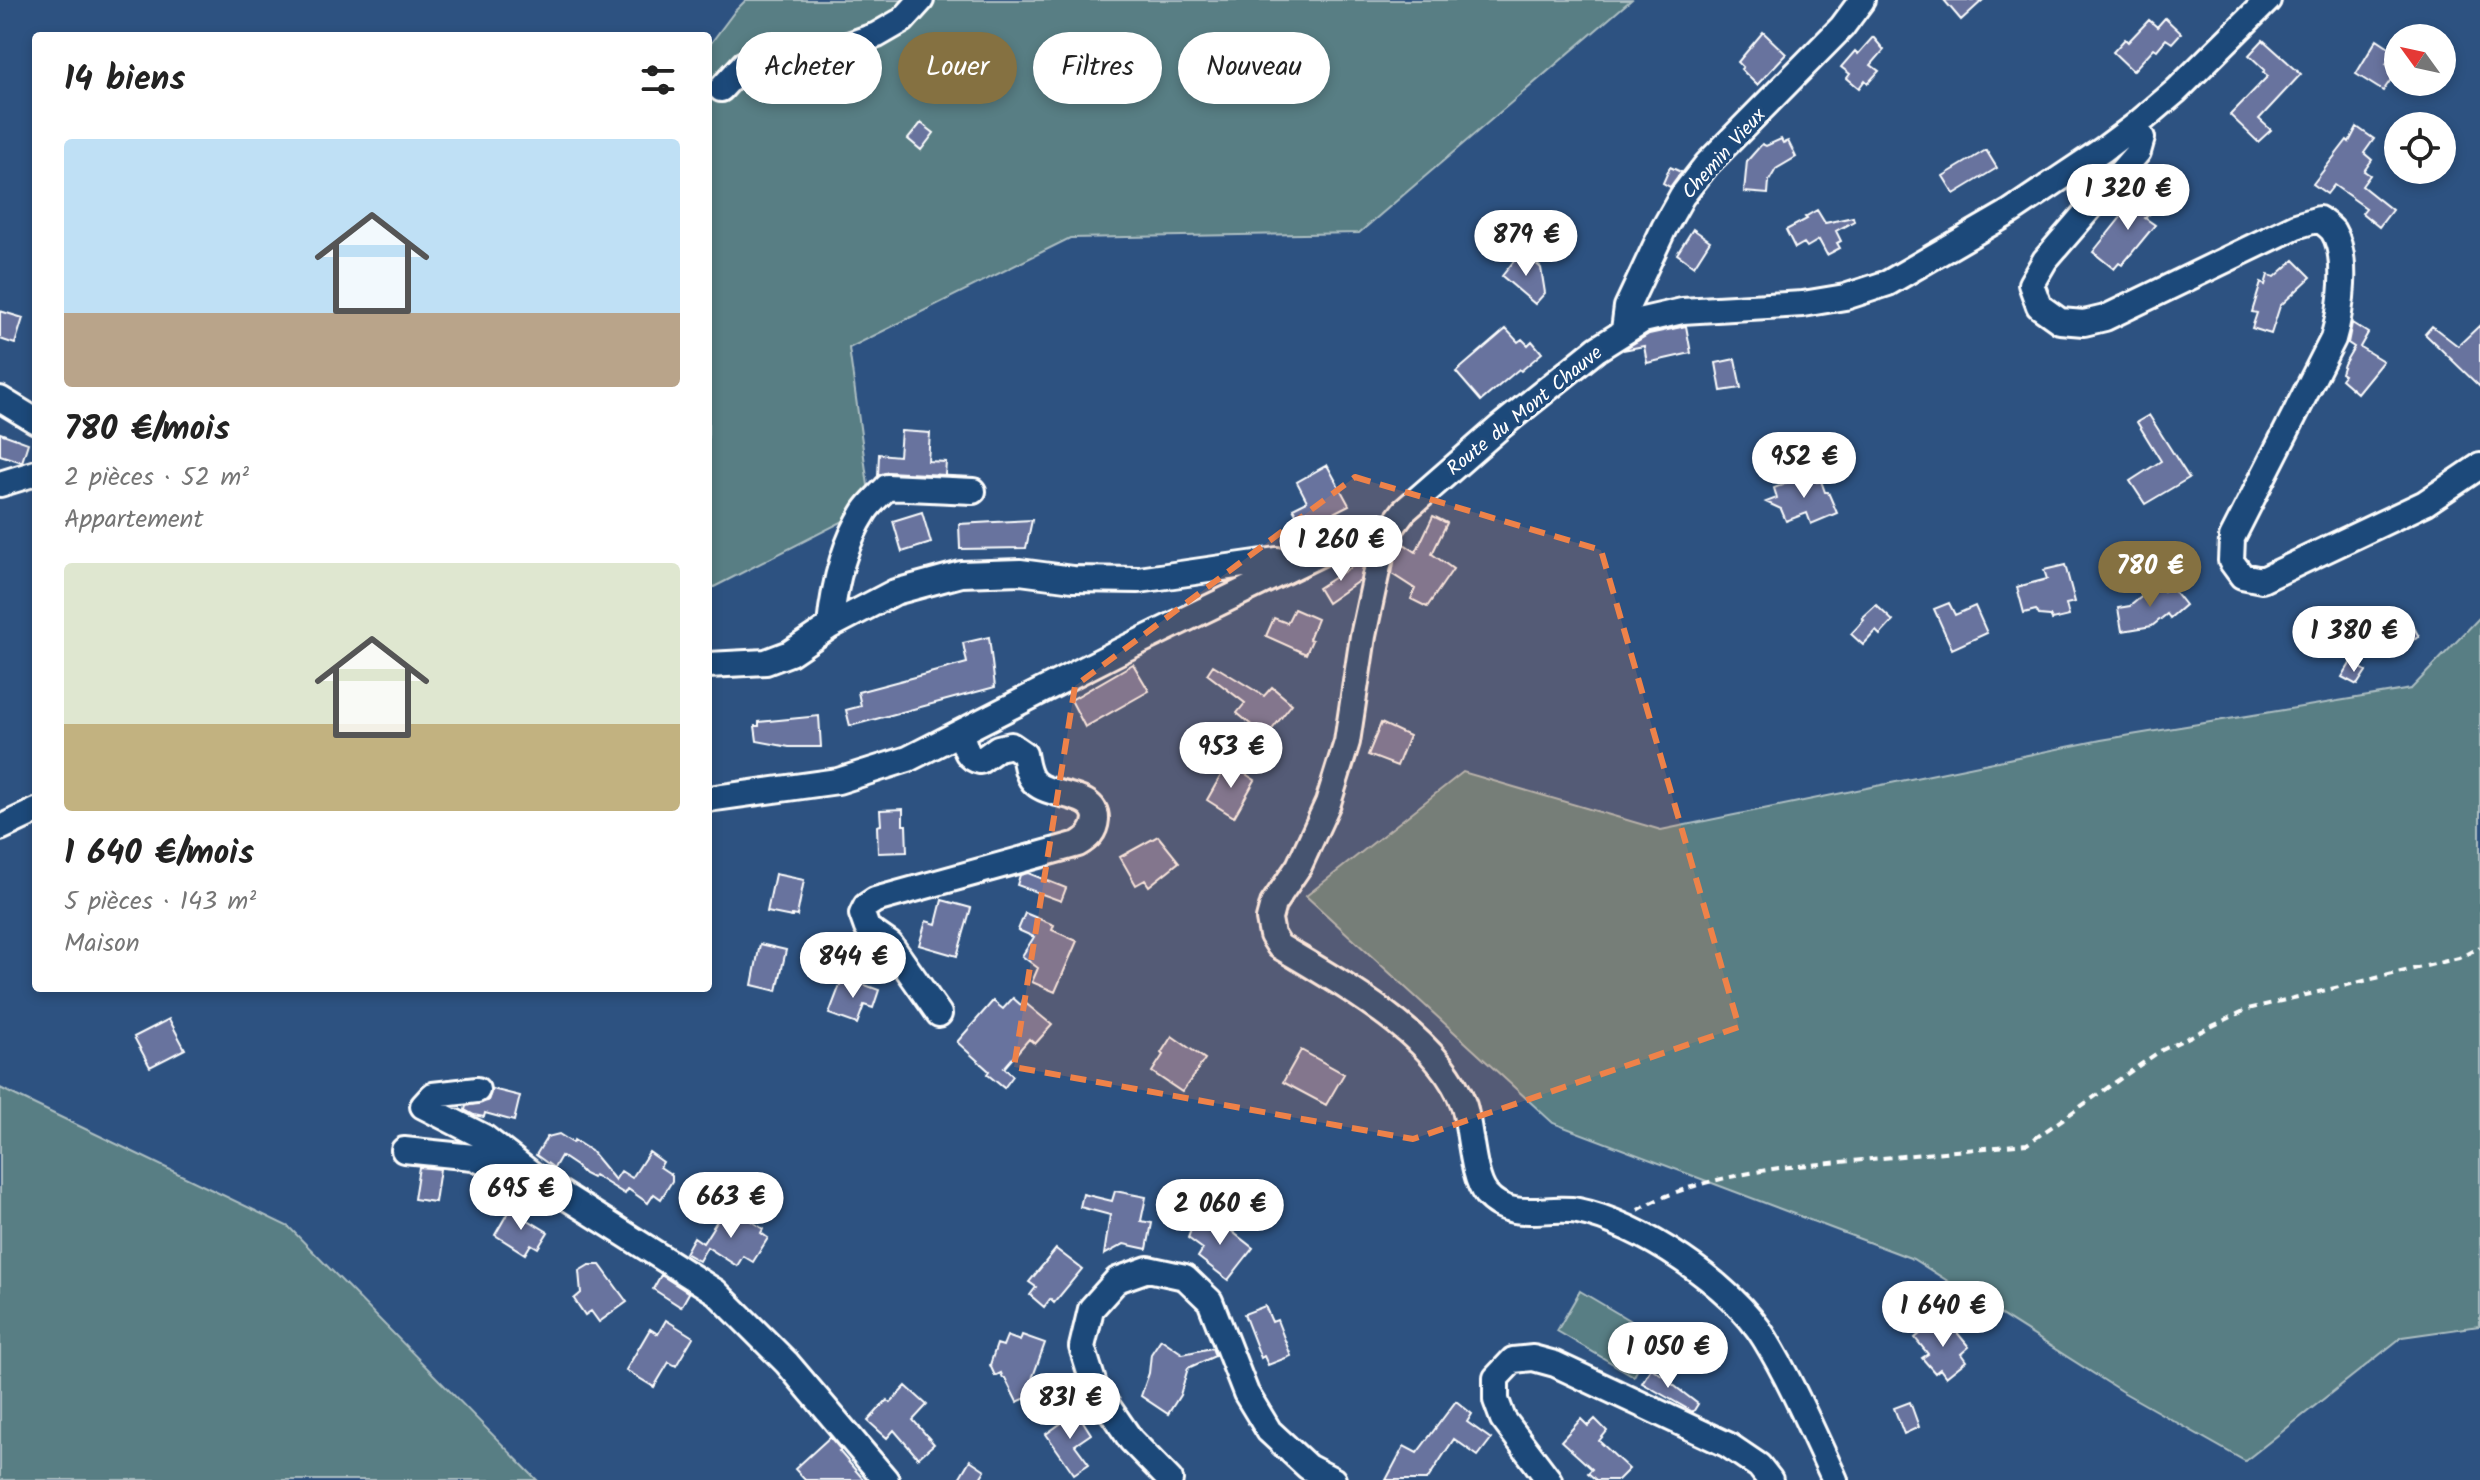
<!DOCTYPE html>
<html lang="fr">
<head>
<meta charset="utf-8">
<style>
	:root { --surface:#fff; --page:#f6f6f6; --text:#222; --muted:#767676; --accent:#857141 }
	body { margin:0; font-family:Kalam,sans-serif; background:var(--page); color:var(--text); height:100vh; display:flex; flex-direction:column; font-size:30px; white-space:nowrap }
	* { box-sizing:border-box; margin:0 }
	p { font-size:26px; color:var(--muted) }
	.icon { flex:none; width:44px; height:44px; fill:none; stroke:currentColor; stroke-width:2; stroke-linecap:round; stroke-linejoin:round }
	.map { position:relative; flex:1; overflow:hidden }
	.sheet { position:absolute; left:32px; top:32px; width:680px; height:960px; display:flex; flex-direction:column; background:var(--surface); border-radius:8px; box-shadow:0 4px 12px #0003 }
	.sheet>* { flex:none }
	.banner { position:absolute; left:736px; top:32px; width:760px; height:72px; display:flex; gap:16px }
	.needle { width:52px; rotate:303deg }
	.tools { position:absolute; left:2384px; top:24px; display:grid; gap:16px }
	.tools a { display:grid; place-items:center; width:72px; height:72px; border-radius:50%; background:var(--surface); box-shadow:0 4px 12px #0003; font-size:40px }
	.price { position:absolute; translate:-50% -68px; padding:0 18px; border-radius:28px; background:#fff; color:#222; font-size:26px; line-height:52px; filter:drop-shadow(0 2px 4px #0008) }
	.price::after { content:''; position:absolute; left:50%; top:48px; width:24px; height:18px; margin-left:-12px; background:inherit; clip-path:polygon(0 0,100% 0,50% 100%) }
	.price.active { background:var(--accent); color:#fff }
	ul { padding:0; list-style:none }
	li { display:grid; align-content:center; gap:16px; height:424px; padding:0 32px }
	li span { display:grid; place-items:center; height:248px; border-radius:8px; color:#555 }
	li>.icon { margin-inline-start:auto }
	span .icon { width:144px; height:144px; fill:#fffc; stroke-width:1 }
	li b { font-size:34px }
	h2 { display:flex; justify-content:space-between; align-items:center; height:96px; padding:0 32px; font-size:34px }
	.tag { padding:0 28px; border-radius:36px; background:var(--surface); box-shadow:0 4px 12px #0003; font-size:28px; line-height:72px }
	.tag.active { background:var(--accent); color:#fff }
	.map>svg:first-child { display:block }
	.green { fill:#597e84; stroke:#acbec2; stroke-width:2 }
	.building { fill:#67739e; stroke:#fff; stroke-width:2 }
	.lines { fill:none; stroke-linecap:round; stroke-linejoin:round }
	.minor-casing { stroke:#fff; stroke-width:30 }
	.path { stroke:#fff; stroke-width:4; stroke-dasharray:8 6; stroke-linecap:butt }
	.minor { stroke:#1f4a7a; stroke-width:24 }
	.marked { fill:#ee8249; fill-opacity:0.2; stroke:#ee8249; stroke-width:6; stroke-dasharray:16 10; stroke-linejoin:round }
	.labels { text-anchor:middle; stroke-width:7; stroke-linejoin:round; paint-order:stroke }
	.street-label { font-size:20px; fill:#fff; stroke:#1f4a7a }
</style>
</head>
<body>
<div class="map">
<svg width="2480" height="1480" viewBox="0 0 2480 1480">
	<rect width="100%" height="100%" fill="#2d5281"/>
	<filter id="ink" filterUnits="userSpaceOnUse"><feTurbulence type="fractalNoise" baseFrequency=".0125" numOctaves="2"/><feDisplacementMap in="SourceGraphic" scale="16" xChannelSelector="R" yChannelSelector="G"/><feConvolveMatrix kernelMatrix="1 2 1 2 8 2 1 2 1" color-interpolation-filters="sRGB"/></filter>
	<g filter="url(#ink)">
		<path class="green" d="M746,0h885l-272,233 -289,5 -221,110 22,159 -163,83v-543l27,-36z
			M2480,617v709l-78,11 -157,124 -124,-70 -208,-132 -360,-136 -247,-227 157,-124 198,58 440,-90 310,-51z
			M0,1088l289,139 248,253h-537z
			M1580,1291l76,45 -22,40 -77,-45z"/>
		<path class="building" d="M1944,0h39l-22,20z
			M2165,18l16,15 -9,10 -6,-4 -9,11 -3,-2 -21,23 -20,-19 12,-13 3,3 21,-22 8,7z
			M1763,32l23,22 -29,31 -16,-16 2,-2 -5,-5z
			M1873,37l11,13 -13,15 8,6 -11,12 -3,-3 -6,8 -12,-10 3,-4 -9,-7 14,-16 3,3z
			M2377,39l18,12 -9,13 11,7 -14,20 -27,-17z
			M2263,40l38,34 -42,45 12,11 -13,12 -28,-27 38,-39 -5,-4 2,-2 -16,-15z
			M921,123l13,10 -13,17 -13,-11z
			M2357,127l17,12 -10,14 8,7 -8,11 6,4 -8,11 30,24 -13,17 -17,-14 4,-5 -32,-23 -7,9 -14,-10 34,-44 2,2z
			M1781,139l2,4 5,-2 8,16 -20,12 -7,12 -1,13 -24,-2 3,-31 15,-17 4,2z
			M1986,150l11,18 -43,26 -11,-18z
			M1670,167l11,5 -11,15 -7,-4z
			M2147,192l13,13 -15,13 10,7 -33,40 -3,-2 -5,6 -21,-17 32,-40 -2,-3z
			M1817,210l8,13 28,-6 1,4 -18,10 5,10 -4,2 3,5 -13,7 -8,-15 -12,7 -3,-4 -9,5 -9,-18 21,-11 -2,-2z
			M1693,229l17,12 -16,25 -17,-12z
			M1522,251l19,17 4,25 -10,11 -33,-28z
			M2294,260l17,17 -31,29 -9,28 -19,-6 5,-15 -5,-1 9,-29 4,2 3,-10 7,2z
			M0,311l23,7 -8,26 -15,-5z
			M2352,323l16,10 -8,14 23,14 -26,32 -16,-14 3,-4 -3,-2 3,-9 10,-17 -6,-4z
			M2480,325v62l-55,-53 7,-8 26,20z
			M1686,326l5,27 -44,10 -3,-17 -21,4 26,-16z
			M1506,329l12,13 4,-3 6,6 4,-4 10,12 -21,18 -2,-2 -38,32 -25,-29z
			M1735,359l6,29 -20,3 -5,-28z
			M2149,415l40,63 -44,26 -15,-23 31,-20 -24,-39z
			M901,431l29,2 -2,28 18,1 -1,13 -57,-3 -10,4 1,-22 20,2z
			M0,433l28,10 -6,19 -22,-7z
			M1327,465l22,40 -45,23 -11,-20 14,-7 -10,-19z
			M1813,473l4,9 4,-1 4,11h3l9,21 -26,11 -4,-11 -21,8 -5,-12 -15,-7 11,-4 -3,-10z
			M922,512l9,31 -29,9 -9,-31z
			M1433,516l14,7 -15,31 21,15 -26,38 -16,-8 4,-10 -23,-15 3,-17 9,-13 12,8z
			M1032,520l-6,28 -66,1 -1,-25z
			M1359,562l4,4 -3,14 -33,23 -9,-15z
			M2065,565l10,37 -9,2 3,12 -17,4 -2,-4 -11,-1 -3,-5 -12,3 -7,-26 30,-8 -3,-9z
			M2157,584l7,7 6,-5 15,19 -15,13 -3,-4 -15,12 -30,5 -4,-23 12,-2z
			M1949,603l6,12 20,-9 12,27 -35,16 -18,-40z
			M1876,605l17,16 -13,14 -4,-4 -13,14 -12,-11 13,-14 -2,-2z
			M1294,609l23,10 -8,20 3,1 -6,14 -40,-18 8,-18 13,5z
			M2407,614l12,23 -37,18 -11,-22z
			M989,637l6,50 -145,39 -4,-16 15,-4 -3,-14 109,-29 -4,-20z
			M2351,662l15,9 -9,14 -15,-8z
			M1133,664l16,27 -64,36 -14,-27z
			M1213,665l51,31 8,-9 20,17 -26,33 -29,-24 8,-10 -38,-29z
			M819,716l2,31h-32l-32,-6 -2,-15h4v-4z
			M1381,723l28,13 -12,30 -29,-11z
			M1228,763l27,17 -21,37 -27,-17z
			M903,809v16h3l1,27 -29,1 -1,-27 4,-1 -1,-15z
			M1158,836l21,26 -30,24 -4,-6 -9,5 -16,-28z
			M1028,873l38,15 -5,13 -44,-16 3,-10z
			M775,874l29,6 -7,36 -5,-1v2l-25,-5z
			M942,900l29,8 -14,48 -38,-11 7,-24 10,3z
			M1025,913l29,12 -2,5 25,11 -22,51 -23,-10 6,-14 -16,-12 12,-19 -16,-7z
			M760,944l26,6 -9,41 -25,-6z
			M843,977l36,13 -6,18 -9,-3 -7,19 -28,-10z
			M1013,998l9,8 1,-5 29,24 -17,19 -6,-5 -25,29 9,8 -9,12 -17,-14 2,-3 -32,-29 36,-41 10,8z
			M169,1019l16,30 -35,18 -16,-30z
			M1172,1036l33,23 -23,33 -30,-20 11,-17 -2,-2z
			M1301,1050l43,24 -18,31 -43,-23z
			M492,1089l28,7 -6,25 -29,-8 -1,4 -10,-2 -9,-5 1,-4 22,-5z
			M559,1134l14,9 1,-3 17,11 24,29 6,-9 11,7 17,-26 14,10 -3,5 12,8v6l-11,18 -7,-5 -6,9 -20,-14 -3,5 -31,-19 -2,3 -8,-4 -8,-8 -15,-10 -7,12 -18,-13 11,-18z
			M419,1167l21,2 -5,33 -21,-3z
			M1115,1191l31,6 -5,24 11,2 -5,26 -23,-5 -20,11 6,-40 -30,-8 3,-13 29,7z
			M510,1209l38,23 -10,16 -7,-4 -6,10 -30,-19z
			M724,1210l14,10 4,-5 21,14 -2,4 7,5 -15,24 -10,-6 -6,10 -30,-19 -8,14 -14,-8 9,-16 9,6z
			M1195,1219l13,10 8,-10 37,29 -25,32 -30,-23 5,-8 -15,-11z
			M1056,1249l26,20 -28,34 -4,-4 -6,8 -14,-12 6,-8 -7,-5z
			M589,1265h11l27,37 -28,20 -8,-11 -6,4 -11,-16 7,-6 -2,-22z
			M661,1275l28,18 -8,14 -28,-18z
			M1265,1306l7,16 5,-2 14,36 -23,9 -4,-9 -3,2 -17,-44z
			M666,1320l27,17 -17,29 -7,-4 -15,25 -28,-17 24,-41 8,5z
			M1932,1324l8,9 11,-8 18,22 -8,7 5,7 -20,16 -6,-8 -5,4 -13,-15 6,-4 -13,-16z
			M1022,1335l23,8 -14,39 12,9 -26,11 -12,-24h-2l-2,-5 -6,3 -5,-11 7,-21 6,2 4,-10 13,5z
			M1161,1339l22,15 29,-6 3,8 -27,12 -8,27 -12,19 -27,-18 8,-23 2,-19z
			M1651,1368l22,14 -1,2 26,20 -5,8 -51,-29z
			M906,1386l21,19 -14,15 21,24 -16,14 -24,-28 -7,8 -19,-17 19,-21 3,3z
			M1456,1401l16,13 -5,8 24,17 -13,17 -24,-17 -27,41h-41l18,-34 13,7z
			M1910,1402l9,25 -15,7 -10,-26z
			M1077,1412l14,22 -16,11 14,19 -15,10 -28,-40z
			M1581,1419l7,7 7,-7 12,12 -8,10 30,28 -11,11h-22l-8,-7 4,-4 -31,-28z
			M830,1437l11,13 -2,1 25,29h-59l-10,-11z
			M970,1460l15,10 -6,10h-21z"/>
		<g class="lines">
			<g class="minor-casing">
				<path id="minor" d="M721,89l23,-25 13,-7h36l19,-9 34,-2 31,-11 26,-15 18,-20
					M2136,125l6,13 -4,14 -93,108 -14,24 8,22 21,15 24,2 21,-5 191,-92 23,-7c4,3 11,8 14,12 16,26 8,81 0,108l-101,199 -1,23 11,15 20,4 163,-77 55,-37
					M1624,330l3,-23 37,-79 18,-32 25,-32 135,-137 20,-27
					M0,399l36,22
					M0,484l36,-11
					M830,626c4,-40 13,-81 35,-115 6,-9 15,-16 22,-24l86,4
					M708,665l58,-3 24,-9 40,-27 65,-34 66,-18 59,-2 53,7 66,1 138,-20 8,10
					M708,799l130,-18 70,-22 212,-108 216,-105 28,-9 20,1
					M0,828l36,-17
					M939,1014l-49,-70 -23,-16 -5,-14 4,-8 9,-6 203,-56c10,-6 17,-12 18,-25 0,-27 -45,-21 -61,-36 -8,-7 -9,-19 -11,-29l-13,-9 -13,3 -18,13c-15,-3 -15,-16 -19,-29
					M477,1090l-44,5 -10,11 61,31 54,42 178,113 71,71 99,117
					M404,1150l69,7 43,20 12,1
					M1170,1480l-39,-40 -36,-52 -13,-41 9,-38 26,-29 31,-11 37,8 25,24 36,92 23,38 39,36 25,13
					M1549,1480l-46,-61 -7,-19v-22l17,-18 20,-2 22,6 173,81 31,21 11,14
					M1835,1480c-22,-47 -43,-97 -70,-141 -32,-54 -126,-116 -187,-128 -31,-6 -67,12 -92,-17 -14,-17 -15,-65 -22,-88 -24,-70 -124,-123 -185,-160l-7,-11 -3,-16 4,-15 26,-38 29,-63 19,-61 16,-106 21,-98 20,-27 96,-84 97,-78 46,-29 39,-9 121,-7 42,-7 43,-14 122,-71 94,-63 32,-24 40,-34 92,-91"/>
			</g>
			<path class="path" d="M1638,1210c42,-25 94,-34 141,-42l248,-24 133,-93 88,-42 211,-51 21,-11"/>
			<use href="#minor" class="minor"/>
		</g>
	</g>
	<path class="marked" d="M1355,477l246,73 138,477 -326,112 -399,-72 61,-381z"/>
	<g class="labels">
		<g class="street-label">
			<text transform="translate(1723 153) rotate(-48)" y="7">Chemin Vieux</text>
			<text transform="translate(1524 410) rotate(-39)" y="7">Route du Mont Chauve</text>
		</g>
	</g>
</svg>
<div class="tools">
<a><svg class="needle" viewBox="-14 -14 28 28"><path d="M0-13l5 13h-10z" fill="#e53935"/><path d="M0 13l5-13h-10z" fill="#767676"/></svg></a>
<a><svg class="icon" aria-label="locate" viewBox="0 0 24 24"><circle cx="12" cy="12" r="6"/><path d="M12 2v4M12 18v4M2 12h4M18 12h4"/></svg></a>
</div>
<b class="price" style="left:2128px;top:232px">1 320 €</b>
<b class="price" style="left:1526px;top:278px">879 €</b>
<b class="price" style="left:1804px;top:500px">952 €</b>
<b class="price" style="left:1341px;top:583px">1 260 €</b>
<b class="price active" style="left:2150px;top:609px">780 €</b>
<b class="price" style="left:2354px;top:674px">1 380 €</b>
<b class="price" style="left:1231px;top:790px">953 €</b>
<b class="price" style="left:853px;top:1000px">844 €</b>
<b class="price" style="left:521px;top:1232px">695 €</b>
<b class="price" style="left:731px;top:1240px">663 €</b>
<b class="price" style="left:1220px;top:1247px">2 060 €</b>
<b class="price" style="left:1943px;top:1349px">1 640 €</b>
<b class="price" style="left:1668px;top:1390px">1 050 €</b>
<b class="price" style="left:1070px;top:1441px">831 €</b>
<div class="banner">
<a class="tag">Acheter</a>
<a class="tag active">Louer</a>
<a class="tag">Filtres</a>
<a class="tag">Nouveau</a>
</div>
<section class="sheet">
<h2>14 biens<svg class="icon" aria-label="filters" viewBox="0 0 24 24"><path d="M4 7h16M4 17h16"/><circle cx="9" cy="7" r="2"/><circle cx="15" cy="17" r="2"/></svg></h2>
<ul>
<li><span style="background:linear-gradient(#bfe0f5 70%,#b9a48a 0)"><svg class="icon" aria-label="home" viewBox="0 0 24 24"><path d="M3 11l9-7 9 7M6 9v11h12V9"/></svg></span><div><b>780 €/mois</b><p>2 pièces · 52 m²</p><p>Appartement</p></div></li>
<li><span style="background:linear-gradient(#dfe7d0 65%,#c2b280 0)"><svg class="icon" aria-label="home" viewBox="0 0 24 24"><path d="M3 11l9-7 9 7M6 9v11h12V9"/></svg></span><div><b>1 640 €/mois</b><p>5 pièces · 143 m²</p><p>Maison</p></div></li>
</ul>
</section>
</div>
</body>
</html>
